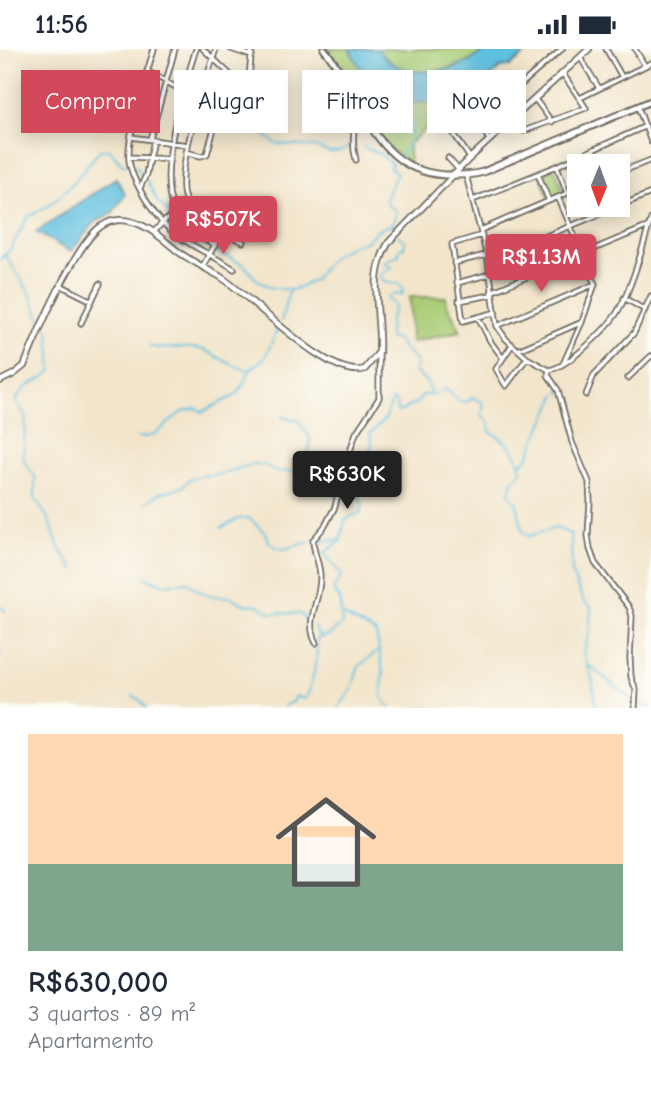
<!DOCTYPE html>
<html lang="pt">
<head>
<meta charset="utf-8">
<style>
	:root { --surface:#fff; --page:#f2f2f3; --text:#1f2937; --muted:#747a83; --line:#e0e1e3; --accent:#d1495b }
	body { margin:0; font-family:"Comic Neue",sans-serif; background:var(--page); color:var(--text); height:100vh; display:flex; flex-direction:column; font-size:26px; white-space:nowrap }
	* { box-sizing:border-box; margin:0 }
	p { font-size:23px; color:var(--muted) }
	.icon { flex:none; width:38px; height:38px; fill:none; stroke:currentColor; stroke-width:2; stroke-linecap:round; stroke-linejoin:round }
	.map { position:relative; height:659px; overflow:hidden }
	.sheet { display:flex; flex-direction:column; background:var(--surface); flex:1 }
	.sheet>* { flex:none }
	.hud { position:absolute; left:21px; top:21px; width:609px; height:63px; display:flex; gap:14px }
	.needle { width:46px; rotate:181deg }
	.tools { position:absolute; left:567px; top:105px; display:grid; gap:14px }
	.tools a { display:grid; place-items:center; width:63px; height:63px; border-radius:0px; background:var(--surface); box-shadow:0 4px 18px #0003; font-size:35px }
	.price { position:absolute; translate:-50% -60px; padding:0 16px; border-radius:7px; background:var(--accent); color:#fff; font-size:23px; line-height:46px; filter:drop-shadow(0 2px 4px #0008) }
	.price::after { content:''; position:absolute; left:50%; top:42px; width:21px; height:16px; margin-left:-10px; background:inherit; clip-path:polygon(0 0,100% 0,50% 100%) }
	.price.selected { background:#222; color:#fff }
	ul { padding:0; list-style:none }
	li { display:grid; align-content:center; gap:14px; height:371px; padding:0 28px }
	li+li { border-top:2px solid var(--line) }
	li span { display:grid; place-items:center; height:217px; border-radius:0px; color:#555 }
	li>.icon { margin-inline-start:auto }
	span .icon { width:126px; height:126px; fill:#fffc; stroke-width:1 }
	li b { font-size:30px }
	.tag { padding:0 24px; border-radius:0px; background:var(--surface); box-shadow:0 4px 18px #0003; font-size:24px; line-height:63px }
	.tag.selected { background:var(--accent); color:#fff }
	.status { display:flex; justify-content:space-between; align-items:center; height:49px; padding:0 35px; background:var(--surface); direction:ltr }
	.status svg { height:19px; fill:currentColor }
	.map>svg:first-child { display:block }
	.green { fill:#a9cc75; stroke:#6a7c50; stroke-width:2 }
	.water { fill:#61c0df; stroke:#467685; stroke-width:2 }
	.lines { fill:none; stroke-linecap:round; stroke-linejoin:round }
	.stream { stroke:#61c0df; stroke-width:2 }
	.minor-casing { stroke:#716c63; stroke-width:7 }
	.secondary-casing { stroke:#716c63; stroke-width:8 }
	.primary-casing { stroke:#716c63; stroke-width:9 }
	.minor { stroke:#fff; stroke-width:3.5 }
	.secondary { stroke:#fff; stroke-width:4.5 }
	.primary { stroke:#fff; stroke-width:5 }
</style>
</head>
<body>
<div class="status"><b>11:56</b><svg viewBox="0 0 49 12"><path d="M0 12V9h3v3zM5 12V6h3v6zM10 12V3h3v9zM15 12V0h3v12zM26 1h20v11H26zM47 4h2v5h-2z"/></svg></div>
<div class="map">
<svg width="651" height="659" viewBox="0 0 651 659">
	<rect width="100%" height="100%" fill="#fdfcf7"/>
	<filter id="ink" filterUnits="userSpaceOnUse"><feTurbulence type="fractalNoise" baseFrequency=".0143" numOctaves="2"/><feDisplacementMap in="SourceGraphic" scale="14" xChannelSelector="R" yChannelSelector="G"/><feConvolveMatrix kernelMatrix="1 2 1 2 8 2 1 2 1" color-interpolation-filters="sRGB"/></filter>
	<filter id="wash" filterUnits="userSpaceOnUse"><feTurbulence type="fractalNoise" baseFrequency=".00686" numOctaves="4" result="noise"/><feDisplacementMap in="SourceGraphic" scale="28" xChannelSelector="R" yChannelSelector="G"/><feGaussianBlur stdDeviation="1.57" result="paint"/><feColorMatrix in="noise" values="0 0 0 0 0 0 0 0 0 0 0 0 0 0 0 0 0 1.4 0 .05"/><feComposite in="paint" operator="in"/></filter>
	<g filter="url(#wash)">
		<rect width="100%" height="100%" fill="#f2e5cb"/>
		<path class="green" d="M327,0h22c17,26 25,51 60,52 11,1 19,1 28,-3 1,26 -12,31 -28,46v20l-28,-23 -33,-62z
			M377,0h113c-35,21 -84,39 -113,0z
			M555,120l9,24 -14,6 -10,-24z
			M410,248h36l1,8 14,26 -50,11z"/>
		<path class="water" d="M349,0h28c22,29 60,27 91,13 8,-4 15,-12 24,-13 12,0 27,0 39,0l-20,17 -11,2 -12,12 -31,9 1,3c-25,14 -64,15 -85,-5 -8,-8 -17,-28 -24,-38z
			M116,129l9,16 -13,19 -18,10 -22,27 -3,1 -33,-19z"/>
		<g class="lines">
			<path class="stream" d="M396,50l2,11 15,16 -3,17 -10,13
				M265,86l11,9 39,3 15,6 10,-1 11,-7
				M136,116l7,11
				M147,132l11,21 12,12
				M174,168l36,32
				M392,176l4,5
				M398,187l7,5 -1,6 -5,2v6l-14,6 -1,2 8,4 -12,7 4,8 15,2 4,5 -1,6 -8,-1 -7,4 8,8 -5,13 -1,19 9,2c5,11 14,14 19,24l-2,8 11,9 4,11
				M216,202l28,14 12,14 8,5 9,4 21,2 20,-10 19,-24 20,-11 14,-4 10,-11 13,-5 4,-4 2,-9 -9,-8 -2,-5 12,-26 -7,-5 2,-4 -12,-10 -17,-7
				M6,207l23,36 12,28
				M0,210l10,-9 18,-33 21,-12 23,-21 28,-34h10l11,13 7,2
				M281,272l8,-30
				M44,275l5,7 3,39c-13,15 -26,9 -36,31l10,16 -3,42 12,18v21l14,22 10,28 15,22
				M149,297c18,6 36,-2 55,4 14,6 29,18 45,20
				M560,330l1,15
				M282,368l16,3 12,18 -1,16 2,5 -6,13
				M138,388c18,2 28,-13 41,-23 5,-3 12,-4 17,-6l6,4 36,-18 12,-24 15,-13 13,-29
				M519,412l4,2 5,-6 28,-62
				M341,448l15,-5c1,-10 9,-7 15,-10v-5l-11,-10 -1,-6 11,-8 2,-12 -2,-7 15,-15 8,-19 4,3 -1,7 3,2 19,-10 4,-7 15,-1 9,-5 14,13 9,-1 4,-4 9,5 2,6 -3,7 8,7 1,10c15,6 31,23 31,41l-8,7 -4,13 8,11 6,28 6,4 27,-8 15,6 1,40 12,28 7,5 -2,27 -6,20 9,24 4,27 3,3
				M145,454l15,-10 22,-6 7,-7 11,-4 22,-2 32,-10 10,1 12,7 18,-1 5,4 9,-1 8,5 12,13 8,4
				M221,479l17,-9 11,-1 16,15 4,9 8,6 7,1 25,-7
				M316,492l23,-1
				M145,528l18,7 24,-2 14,10 12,4 17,1 16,8 9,-1 16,9 30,1 6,7
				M0,557l5,5
				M344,567l32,17 7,39 -1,24 5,9 4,3
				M314,578l6,10
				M320,589l11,-4 11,-10 -2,-25 -7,-9 9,-15 -18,-22 16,-11 5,-22 16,-8 2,-8 -7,-11
				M0,602v5
				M588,616l45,35
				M133,647l6,3 7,9
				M637,654l14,5
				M285,659v-3l8,-3 3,-6 7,3 4,-2c6,-19 11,-37 10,-57l2,-2
				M338,659l13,-17 8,-25 19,-15"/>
		</g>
	</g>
	<g filter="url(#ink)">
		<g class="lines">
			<g class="minor-casing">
				<path id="minor" d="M154,0c-8,27 -27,84 -25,111 2,18 20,47 32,61 20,22 49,32 73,48
					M196,0c-12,38 -40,124 -22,161 7,15 27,27 41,36
					M203,0l45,42
					M216,0c-9,28 -44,128 -30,152 11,18 38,32 57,41
					M231,0l21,7
					M606,0l16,28
					M635,0l10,17
					M580,8l19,31
					M147,22l94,53 3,-2 8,-73
					M462,41l27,50
					M484,43l18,36
					M580,49l71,-35
					M535,50l17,23
					M468,52l-26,10 10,20 18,27
					M638,58l13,35
					M514,69l-13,-16 61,-53
					M513,70l11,12 62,-23 -23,-34
					M131,88l57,8
					M150,90l25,-90
					M186,103l15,4 6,-2 22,-80
					M129,108l20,1 4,-18
					M448,109l10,11
					M356,111c-4,-14 -4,-38 5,-50
					M557,117l10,27
					M618,124l33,-13
					M538,125l11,27
					M466,126l22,85 9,66 9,13 21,19 22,12c19,-3 59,-42 69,-59 14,-23 25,-65 33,-92
					M140,139l6,-13 3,-17 21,1
					M558,148l37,87 -13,38 -19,42
					M473,151l84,-34 89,-40
					M481,181l98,-42
					M154,183l8,-9 13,-10
					M482,186l-30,9 11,77 30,-8
					M488,211l163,-67
					M454,214l32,-8
					M202,218l21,-36
					M457,234l33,-9
					M62,237l30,15
					M491,243l158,-66
					M624,249l21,12
					M459,252l32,-6
					M478,268l12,24 12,16
					M81,274l19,-39
					M497,277l98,-42
					M512,296l-16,24 10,17 21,-28
					M518,301l62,-27
					M549,321l-1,5 10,15 14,52 17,40 1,20 -2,33 2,14 5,14 34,44 3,9 -2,42 1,19 5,13 -1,18
					M628,329l23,-22
					M586,346l8,-20 40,-42 17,-37
					M316,594c-12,-23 4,-41 4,-65 1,-13 -7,-25 -7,-38l12,-14 10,-19 8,-35 13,-39 23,-35v-46"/>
			</g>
			<g class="secondary-casing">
				<path id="secondary" d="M0,332l14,-7 10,-8c13,-32 50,-119 76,-139 6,-4 13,-7 20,-7 24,0 42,19 60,33 13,9 27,16 41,24 31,20 108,104 144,92l14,-17c2,-38 -12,-75 10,-110l81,-84 119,-109"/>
			</g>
			<g class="primary-casing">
				<path id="primary" d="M324,0c39,46 48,122 121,126 13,0 25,1 38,-3l168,-71"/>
			</g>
			<use href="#minor" class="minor"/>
			<use href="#secondary" class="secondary"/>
			<use href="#primary" class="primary"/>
		</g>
	</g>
</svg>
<div class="tools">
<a><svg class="needle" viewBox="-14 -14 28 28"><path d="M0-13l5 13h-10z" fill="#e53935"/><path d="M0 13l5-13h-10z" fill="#747a83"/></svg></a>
</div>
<b class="price" style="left:223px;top:207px">R$507K</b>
<b class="price" style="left:541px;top:245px">R$1.13M</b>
<b class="price selected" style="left:347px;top:462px">R$630K</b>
<div class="hud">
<a class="tag selected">Comprar</a>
<a class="tag">Alugar</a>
<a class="tag">Filtros</a>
<a class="tag">Novo</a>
</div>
</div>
<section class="sheet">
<ul>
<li><span style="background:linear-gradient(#ffd9b3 60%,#7fa58c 0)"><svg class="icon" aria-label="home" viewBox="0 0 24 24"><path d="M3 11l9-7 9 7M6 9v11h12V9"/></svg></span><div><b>R$630,000</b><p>3 quartos · 89 m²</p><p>Apartamento</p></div></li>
</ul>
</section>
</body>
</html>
